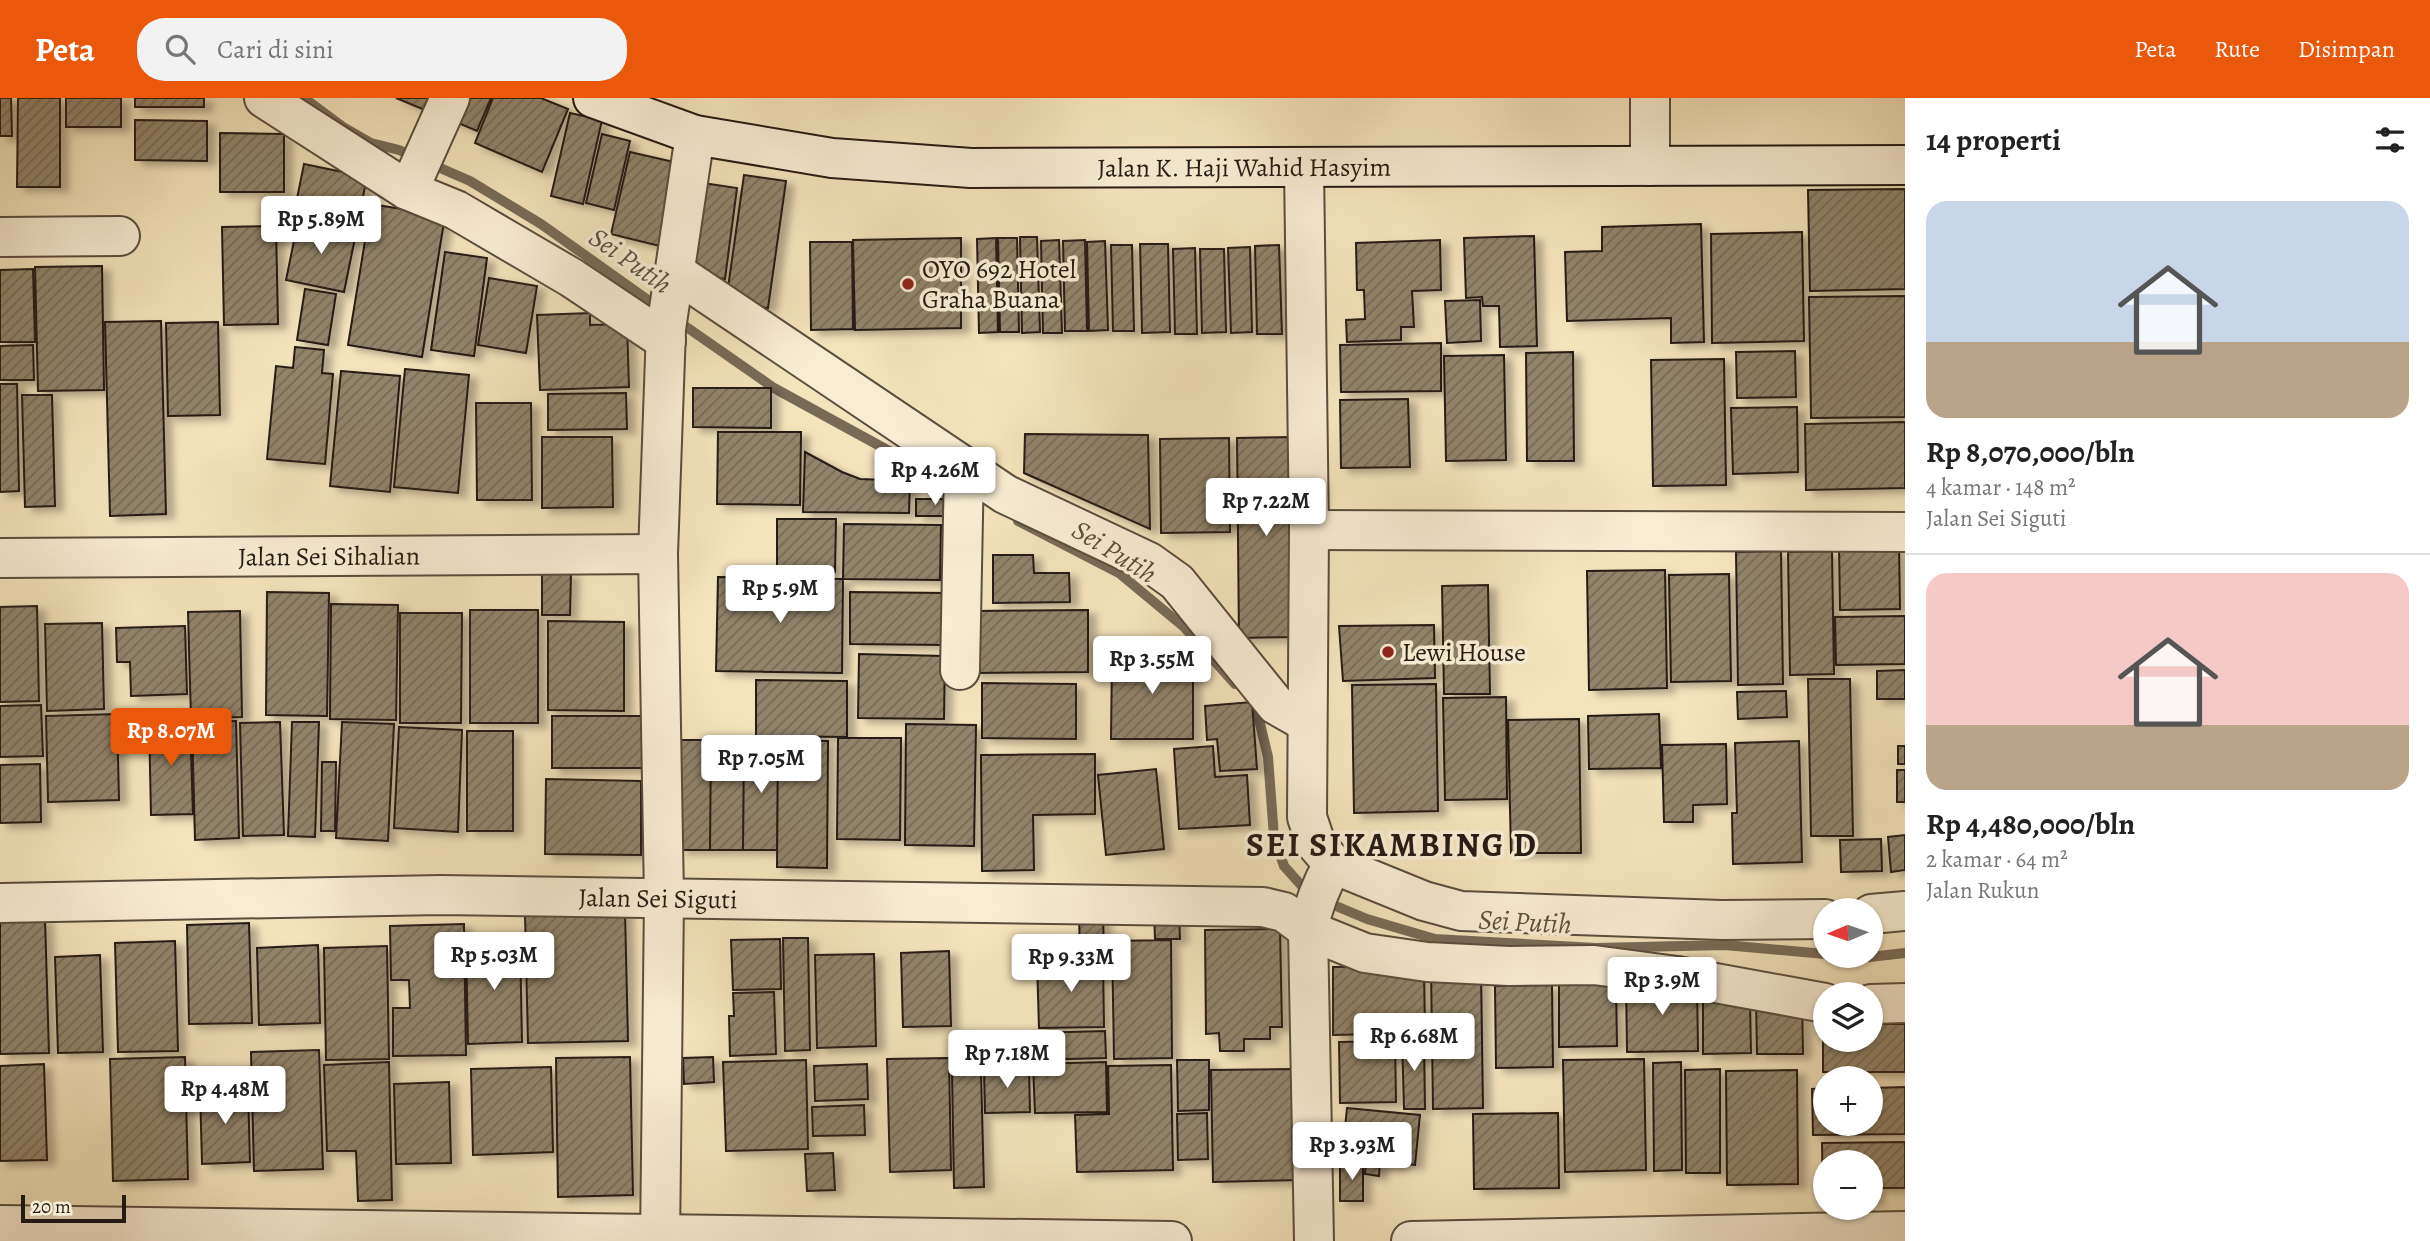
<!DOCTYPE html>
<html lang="id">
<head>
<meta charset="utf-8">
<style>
	:root { --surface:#fff; --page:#f2f2f2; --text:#222; --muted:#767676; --line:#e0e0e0; --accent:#ea580c }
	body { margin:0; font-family:Alegreya,serif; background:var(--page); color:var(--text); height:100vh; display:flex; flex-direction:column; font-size:26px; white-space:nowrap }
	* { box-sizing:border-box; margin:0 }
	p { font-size:23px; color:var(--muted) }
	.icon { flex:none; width:38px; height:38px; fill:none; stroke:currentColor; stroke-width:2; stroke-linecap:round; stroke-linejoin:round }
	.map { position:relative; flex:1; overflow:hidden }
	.panel { display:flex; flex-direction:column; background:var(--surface); width:525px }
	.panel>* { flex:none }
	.needle { width:46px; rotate:268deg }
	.tools { position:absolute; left:1813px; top:800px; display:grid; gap:14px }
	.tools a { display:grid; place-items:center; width:70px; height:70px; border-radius:50%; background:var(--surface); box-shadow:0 2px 5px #0004; font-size:35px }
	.scale { position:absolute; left:21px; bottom:18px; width:105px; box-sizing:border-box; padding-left:7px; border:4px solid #251b13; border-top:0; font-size:19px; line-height:24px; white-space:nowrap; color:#251b13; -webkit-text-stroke:5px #f8edd3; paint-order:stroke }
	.price { position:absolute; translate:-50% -60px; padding:0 16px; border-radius:7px; background:#fff; color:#222; font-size:23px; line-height:46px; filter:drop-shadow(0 2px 4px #0008) }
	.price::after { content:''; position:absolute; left:50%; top:42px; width:21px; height:16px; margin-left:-10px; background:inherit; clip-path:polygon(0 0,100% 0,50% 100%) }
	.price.active { background:var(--accent); color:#fff }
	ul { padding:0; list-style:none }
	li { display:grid; align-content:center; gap:14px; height:371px; padding:0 21px }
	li+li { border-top:2px solid var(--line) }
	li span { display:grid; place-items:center; height:217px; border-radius:21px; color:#555 }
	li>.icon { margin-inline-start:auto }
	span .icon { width:126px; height:126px; fill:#fffc; stroke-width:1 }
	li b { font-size:30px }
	h2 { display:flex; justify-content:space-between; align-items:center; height:84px; padding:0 21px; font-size:30px }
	header { display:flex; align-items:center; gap:42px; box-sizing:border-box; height:98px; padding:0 35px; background:var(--accent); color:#fff }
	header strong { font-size:33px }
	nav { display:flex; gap:38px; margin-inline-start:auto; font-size:24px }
	.search { width:490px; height:63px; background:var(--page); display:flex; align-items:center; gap:18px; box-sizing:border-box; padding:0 24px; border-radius:28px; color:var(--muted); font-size:26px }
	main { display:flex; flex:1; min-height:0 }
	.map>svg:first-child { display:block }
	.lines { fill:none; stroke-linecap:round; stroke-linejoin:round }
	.stream { stroke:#776b56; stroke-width:10 }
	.building { fill:url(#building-hatch); stroke:#251b13; stroke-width:2; filter:url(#shadow) }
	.street-casing { stroke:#594d3d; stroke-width:42 }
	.secondary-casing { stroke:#251b13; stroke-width:42 }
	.street { stroke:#f8edd3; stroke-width:38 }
	.secondary { stroke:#f8edd3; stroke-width:38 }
	.poi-dot { fill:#8f2418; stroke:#f8edd3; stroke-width:2.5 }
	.labels { text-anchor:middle; stroke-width:7; stroke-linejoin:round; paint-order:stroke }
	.street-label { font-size:26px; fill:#251b13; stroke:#f8edd3 }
	.poi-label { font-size:26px; fill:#251b13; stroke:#f8edd3; text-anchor:start }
	.water-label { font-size:28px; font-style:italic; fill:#5c5040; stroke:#f8edd3 }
	.district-label { font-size:33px; font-weight:bold; letter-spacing:2px; fill:#251b13; stroke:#f8edd3 }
</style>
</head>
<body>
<header>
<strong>Peta</strong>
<div class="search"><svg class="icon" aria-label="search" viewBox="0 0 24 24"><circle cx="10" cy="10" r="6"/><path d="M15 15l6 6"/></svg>Cari di sini</div>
<nav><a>Peta</a><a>Rute</a><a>Disimpan</a></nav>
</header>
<main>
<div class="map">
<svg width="1905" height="1143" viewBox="0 0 1905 1143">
	<defs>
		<pattern id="building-hatch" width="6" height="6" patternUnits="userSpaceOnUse" patternTransform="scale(1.75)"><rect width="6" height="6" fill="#91846b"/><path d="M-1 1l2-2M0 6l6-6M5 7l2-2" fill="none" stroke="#766b57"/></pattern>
		<filter id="shadow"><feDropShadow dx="8" dy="4.5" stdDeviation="3.5" flood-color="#0004"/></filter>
	</defs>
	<rect width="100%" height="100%" fill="#f4e4bc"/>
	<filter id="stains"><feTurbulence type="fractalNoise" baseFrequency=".00286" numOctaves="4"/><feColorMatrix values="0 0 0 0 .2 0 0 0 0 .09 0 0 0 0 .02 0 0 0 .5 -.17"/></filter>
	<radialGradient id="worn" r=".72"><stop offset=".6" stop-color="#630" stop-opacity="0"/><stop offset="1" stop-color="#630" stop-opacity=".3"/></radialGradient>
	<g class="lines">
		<path class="stream" d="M304,0l39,29 28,16 28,7 71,31 71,43 121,86
			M675,221l99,69 181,99
			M1018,423l101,52 65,54 51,57
			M1251,603l5,6 12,50 6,80 10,29 25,28
			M1324,803l43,18 68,20 161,9 129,-3 100,9
			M1838,858l23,2 44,-5"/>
	</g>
	<path class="building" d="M0,0h11l1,38h-12z
		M18,0h42v89h-43z
		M66,0h55v29h-55z
		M135,0h69v9h-69z
		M396,0h42l-6,15z
		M458,0h33l-14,33 -28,-12z
		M493,0h48l27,11 -26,63 -67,-29z
		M570,15l32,7 -19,84 -32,-8z
		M135,22l72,1v40l-72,-1z
		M220,35l64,1v58h-64z
		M602,36l28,7 -16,69 -28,-7z
		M630,54l57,13 -19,83 -57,-14z
		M304,66l63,13 -10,49 -63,-13z
		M744,77l42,6 -18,127 -42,-6z
		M703,85l34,5 -12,91 -34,-5z
		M1905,91v100l-95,2 -2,-101z
		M371,106l74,12 -23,141 -74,-12z
		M298,123l58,12 -12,59 -58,-12z
		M1701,126l3,118 -33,1v-25l-104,3 -2,-69 37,-1v-24z
		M276,128l2,98 -54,1 -2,-98z
		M1802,134l2,109 -92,2 -1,-109z
		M1534,138l3,110 -37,1 -1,-41h-16l-1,-9 -16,1 -2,-60z
		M1020,139h17l3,95 -18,1z
		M961,140v90l-106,2 -2,-90z
		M996,140l2,94 -19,1 -2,-94z
		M998,140h19l2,94h-19z
		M1059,142l3,93h-19l-2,-92z
		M1085,142l2,91h-22l-2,-90z
		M1440,142l1,50 -29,1 2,36h-13v13l-54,2 -1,-22 19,-1 -1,-29h-7l-1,-47z
		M1105,143l3,89 -19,1 -2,-89z
		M810,144h42l1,87 -42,1z
		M1140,146h28l2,88 -28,1z
		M1111,147h21l2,86h-21z
		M1279,147l3,89h-25l-2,-88z
		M1250,149l2,85 -21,1 -3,-85z
		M1195,150l2,86h-22l-2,-85z
		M1200,151h24l2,83 -24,1z
		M445,154l42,6 -13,98 -43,-6z
		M102,168l2,124 -66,1 -3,-124z
		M33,171l2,73h-35v-72z
		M489,180l48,8 -11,67 -48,-8z
		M305,191l31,5 -8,51 -31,-5z
		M1905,198v121l-94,1 -2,-121z
		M1480,202l1,41 -34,2 -2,-42z
		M590,215v12l37,-1 2,63 -89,3 -3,-75z
		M161,223l5,193 -56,2 -5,-194z
		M218,224l2,93 -52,1 -2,-93z
		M1441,245v48l-100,1 -1,-47z
		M33,247l1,35h-34v-34z
		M295,249l29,3 -2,23 11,1 -8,90 -58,-5 9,-93 17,2z
		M1795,253l1,46 -59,1 -1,-46z
		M1573,254l1,109h-47l-1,-108z
		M1504,257l2,105 -60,1 -2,-105z
		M1724,261l2,126 -73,1 -2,-126z
		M405,271l64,6 -11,118 -64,-6z
		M341,273l59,5 -10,116 -60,-6z
		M0,286h17l2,107 -19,1z
		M693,290h78v40l-78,-1z
		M626,295l1,36 -79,1v-36z
		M22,297h30l3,111 -30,1z
		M1408,301l2,68 -69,1 -1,-68z
		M476,305h55l1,97h-55z
		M1797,309l1,65 -65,2 -2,-66z
		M1905,324v66l-99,2 -1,-66z
		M718,334h83l-1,73 -83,-1z
		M1025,336l123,1 2,94 -126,-56z
		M542,339h70l1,70 -71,1z
		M1292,339l2,200 -55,1 -2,-200z
		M1229,340l1,94 -69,1 -1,-94z
		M805,354l37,20 18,7 50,2 -1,32 -106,-1z
		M916,401h39l-1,17h-38z
		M777,421h59l-1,53 -58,-1z
		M844,426l97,1 -1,55 -97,-1z
		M1839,448h60l1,63 -60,1z
		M1781,453l2,133 -45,1 -2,-133z
		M1832,453l2,123 -44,1 -2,-123z
		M993,457h40l1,18h35l1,29 -77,1z
		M1665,472l2,118 -78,2 -2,-119z
		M542,475h29l-1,42h-28z
		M1729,476l2,107 -60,1 -2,-107z
		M718,479l125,2 -1,94 -126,-2z
		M1488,487l2,109h-46l-2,-108z
		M267,494l62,1 -2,123 -61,-1z
		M850,494l97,1v52l-97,-1z
		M331,506l67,1 -2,115 -66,-1z
		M37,508l2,95 -39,1v-95z
		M470,512h68v113h-68z
		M1088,512v62l-115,1v-62z
		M240,513l2,106 -51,1 -3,-106z
		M400,515h62l-1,110h-61z
		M1905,518v48l-69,1 -1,-48z
		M548,523l76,1v89l-76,-1z
		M102,525l2,86 -57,2 -2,-87z
		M1434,527l1,53 -92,3 -4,-55z
		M185,528l2,68 -56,2 -1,-34h-13l-1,-34z
		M1112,555l81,1v85h-82z
		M859,556l86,2 -1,63 -86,-1z
		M1905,572v29h-28v-28z
		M1808,581h42l3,157h-42z
		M756,582l91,1v56l-91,-1z
		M982,585l94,1v55l-94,-1z
		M1436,586l2,127 -84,2 -2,-128z
		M1786,593l1,26 -49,2 -1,-27z
		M1506,599l1,102 -62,1 -2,-102z
		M1252,604l5,67 -37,2 -3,-32 -10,1 -2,-34z
		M41,607l2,51 -43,1v-51z
		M117,616l2,86 -71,2 -2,-86z
		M1659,616l2,54 -72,1 -1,-53z
		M552,618h91v52h-91z
		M1579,621l2,134h-70l-3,-133z
		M190,623l3,93 -42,1 -2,-93z
		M236,623l3,117 -44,2 -3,-118z
		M280,624l4,113 -41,1 -3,-113z
		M292,624h27l-4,115 -27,-1z
		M342,624l52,2 -6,117 -52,-3z
		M906,626l70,1 -2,121 -69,-1z
		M399,629l63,3 -4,102 -64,-4z
		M467,633h46v100h-46z
		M838,640h63l-1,102 -63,-1z
		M680,642h31l-1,110h-31z
		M711,642h33l-1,110h-33z
		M744,642h34l-1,110h-34z
		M778,642l50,1 -1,127 -50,-1z
		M1799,643l3,121 -69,2 -1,-51h5l-2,-70z
		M1726,646l1,60 -34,1v17h-29l-2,-77z
		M1213,648l2,31 32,-2 3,50 -71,4 -5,-80z
		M1898,648h7v18h-7z
		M1095,656v60l-62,1 1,55 -52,1 -1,-116z
		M322,664h14l-1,69h-14z
		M40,666l1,58 -41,1v-58z
		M1156,671l8,80 -58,6 -8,-80z
		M1897,672h8v32h-8z
		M546,681l95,2v74l-96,-1z
		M1905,737v35l-14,2 -3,-35z
		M1881,741l1,32 -41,1 -1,-32z
		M625,813l3,130 -100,2 -3,-129z
		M1179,813l1,28h-25l-1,-27z
		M1103,814l1,46 -24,1 -1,-46z
		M45,821l4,134 -49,1v-134z
		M249,825l3,100 -63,1 -2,-99z
		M464,826l2,131 -73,1v-48h17l-1,-28h-18l-1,-54z
		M1280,831l2,98h-12v12h-26v12h-24l-1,-18 -13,1 -1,-104z
		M783,840h25l2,112 -25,1z
		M780,841l1,50 -48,1 -2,-50z
		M1171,842l1,118 -58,1 -2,-118z
		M175,843l3,110 -60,1 -3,-109z
		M520,843l2,101 -54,2 -2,-102z
		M318,847l2,78 -61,2 -2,-77z
		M387,848l2,113 -63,1 -2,-112z
		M949,853l2,75 -48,1 -2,-74z
		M874,856l2,92 -59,2 -2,-93z
		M100,857l3,97 -45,1 -3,-96z
		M1103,863l1,66 -65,1 -2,-66z
		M1424,868l1,67 -92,2v-68z
		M1481,872l2,138 -50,1 -2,-138z
		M1697,883l1,70 -71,1 -1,-69z
		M1616,884l1,64 -58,1v-64z
		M1552,887l1,82 -57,1 -1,-82z
		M774,894l2,62 -46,2 -1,-40h5l-1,-23z
		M1756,902h46l1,54h-46z
		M1750,903l1,52 -48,1v-52z
		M1823,926h2v16h46v-16h34v48h-82z
		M1105,933l1,27 -75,2v-27z
		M1402,939h22l1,72h-21z
		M1395,943l1,61 -56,1 -1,-61z
		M319,952l4,119 -69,2 -3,-119z
		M185,959l3,122 -75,2 -3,-122z
		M630,959l3,138 -75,2 -2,-139z
		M713,959l1,25 -30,2 -1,-26z
		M949,960l2,112 -61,2 -3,-113z
		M1644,961l2,111 -81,2 -2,-112z
		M806,962l2,89 -82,2 -3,-89z
		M1177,962h32v50l-31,1z
		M389,964l3,138 -34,1 -2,-50h-29l-3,-86z
		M1106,964l1,50 -72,1 -2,-49z
		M1681,964l1,108 -28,1 -1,-108z
		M44,966l3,96 -47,1v-95z
		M867,966l1,35 -53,2 -1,-35z
		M1171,967l2,105 -96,2 -2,-57 34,-1 -1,-48z
		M551,969l2,85 -80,3 -2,-86z
		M1029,970l1,44 -45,1 -1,-44z
		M1296,971l2,111 -85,2 -2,-112z
		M1720,971v104h-34l-1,-103z
		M1797,972l1,114 -71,1 -1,-114z
		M952,974h29l3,115 -30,1z
		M449,984l2,81 -55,1 -2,-80z
		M1905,989v47l-92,1 -1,-46 13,-1v36h46v-36z
		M248,991l2,73 -48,2 -2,-74z
		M864,1007l1,30 -52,1 -1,-29z
		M1347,1010l73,7 -5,50 -35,-4 -1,15 -14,-2 1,-14 -24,-2z
		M1207,1015l1,46 -30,1 -1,-46z
		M1558,1015l1,75 -85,1 -1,-75z
		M1905,1044v46h-30l1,14h-5v-40h-46v41h-2l-1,-60z
		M833,1055l2,37 -28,1 -2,-37z
		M1363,1065v38h-23v-37z"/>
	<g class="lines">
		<g class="street-casing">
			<g id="street">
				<path d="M264,0l143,92 49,20 116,68 94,63"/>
				<path d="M1650,0v68"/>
				<path d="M1304,69l5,363 -2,287 9,27 17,20 91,37 37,10 261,9 103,-1"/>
				<path d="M407,92l8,-14 35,-78"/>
				<path d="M0,139l120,-1"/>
				<path d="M675,174l330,222 144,68 28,20 99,123 30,17"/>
				<path d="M1309,432l596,2"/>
				<path id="s1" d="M0,460l658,-4"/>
				<path d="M960,572l4,-204"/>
				<path id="s2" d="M0,805l441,-8 822,12 21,5 24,18 57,23 62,9 82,4 85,-1 83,11 148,27"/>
				<path d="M1871,816l34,-3"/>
				<path d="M1871,906l34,-1"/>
				<path d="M0,1127l1172,16"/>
				<path d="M660,1143l4,-343 -6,-344 8,-225 29,-194"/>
				<path d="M1314,1143l-6,-311c5,-24 13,-45 25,-66"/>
				<path d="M1411,1143l494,-10"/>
			</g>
		</g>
		<g class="secondary-casing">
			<g id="secondary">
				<path id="s3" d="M593,0l102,37 137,23 139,10 934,-3"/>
			</g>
		</g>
		<use href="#street" class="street"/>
		<use href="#secondary" class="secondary"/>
	</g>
	<g class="poi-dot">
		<circle cx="908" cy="186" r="7"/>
		<circle cx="1388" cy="554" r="7"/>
	</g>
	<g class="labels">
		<g class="street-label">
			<text dy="9" stroke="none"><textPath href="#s3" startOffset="660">Jalan K. Haji Wahid Hasyim</textPath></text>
			<text dy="9" stroke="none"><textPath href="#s1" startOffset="329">Jalan Sei Sihalian</textPath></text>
			<text dy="9" stroke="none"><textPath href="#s2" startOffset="658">Jalan Sei Siguti</textPath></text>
		</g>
		<g class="poi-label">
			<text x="922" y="180">OYO 692 Hotel<tspan x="922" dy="30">Graha Buana</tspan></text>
			<text x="1402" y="563">Lewi House</text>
		</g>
		<g class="water-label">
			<text transform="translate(631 162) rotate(35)" y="10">Sei Putih</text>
			<text transform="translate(1115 453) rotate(32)" y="10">Sei Putih</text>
			<text transform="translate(1525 823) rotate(3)" y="10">Sei Putih</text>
		</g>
		<g class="district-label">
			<text x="1392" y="758">SEI SIKAMBING D</text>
		</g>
	</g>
	<rect width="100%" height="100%" filter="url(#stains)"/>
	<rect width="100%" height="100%" fill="url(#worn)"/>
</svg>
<div class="tools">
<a><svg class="needle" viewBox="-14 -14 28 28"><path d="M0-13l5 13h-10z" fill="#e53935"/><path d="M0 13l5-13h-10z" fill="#767676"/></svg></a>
<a><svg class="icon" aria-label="layers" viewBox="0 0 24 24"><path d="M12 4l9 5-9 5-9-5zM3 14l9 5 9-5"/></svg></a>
<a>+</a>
<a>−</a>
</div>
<div class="scale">20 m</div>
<b class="price" style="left:321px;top:158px">Rp 5.89M</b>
<b class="price" style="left:935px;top:409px">Rp 4.26M</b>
<b class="price" style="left:1266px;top:440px">Rp 7.22M</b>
<b class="price" style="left:780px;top:527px">Rp 5.9M</b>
<b class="price" style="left:1152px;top:598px">Rp 3.55M</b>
<b class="price active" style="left:171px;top:670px">Rp 8.07M</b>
<b class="price" style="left:761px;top:697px">Rp 7.05M</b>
<b class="price" style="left:494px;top:894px">Rp 5.03M</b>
<b class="price" style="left:1071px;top:896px">Rp 9.33M</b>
<b class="price" style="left:1662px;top:919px">Rp 3.9M</b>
<b class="price" style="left:1414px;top:975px">Rp 6.68M</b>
<b class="price" style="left:1007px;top:992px">Rp 7.18M</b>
<b class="price" style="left:225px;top:1028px">Rp 4.48M</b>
<b class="price" style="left:1352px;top:1084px">Rp 3.93M</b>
</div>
<section class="panel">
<h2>14 properti<svg class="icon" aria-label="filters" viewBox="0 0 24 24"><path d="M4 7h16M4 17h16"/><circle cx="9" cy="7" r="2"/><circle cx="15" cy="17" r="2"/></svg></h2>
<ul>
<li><span style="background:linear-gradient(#c9d6e8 65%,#b9a48a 0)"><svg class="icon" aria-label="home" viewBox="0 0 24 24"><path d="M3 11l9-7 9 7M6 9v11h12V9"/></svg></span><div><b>Rp 8,070,000/bln</b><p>4 kamar · 148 m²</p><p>Jalan Sei Siguti</p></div></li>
<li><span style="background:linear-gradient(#f6c9c9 70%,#b9a48a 0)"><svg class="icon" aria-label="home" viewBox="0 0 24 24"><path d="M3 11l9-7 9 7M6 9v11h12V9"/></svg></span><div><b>Rp 4,480,000/bln</b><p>2 kamar · 64 m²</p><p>Jalan Rukun</p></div></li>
</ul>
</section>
</main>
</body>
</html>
